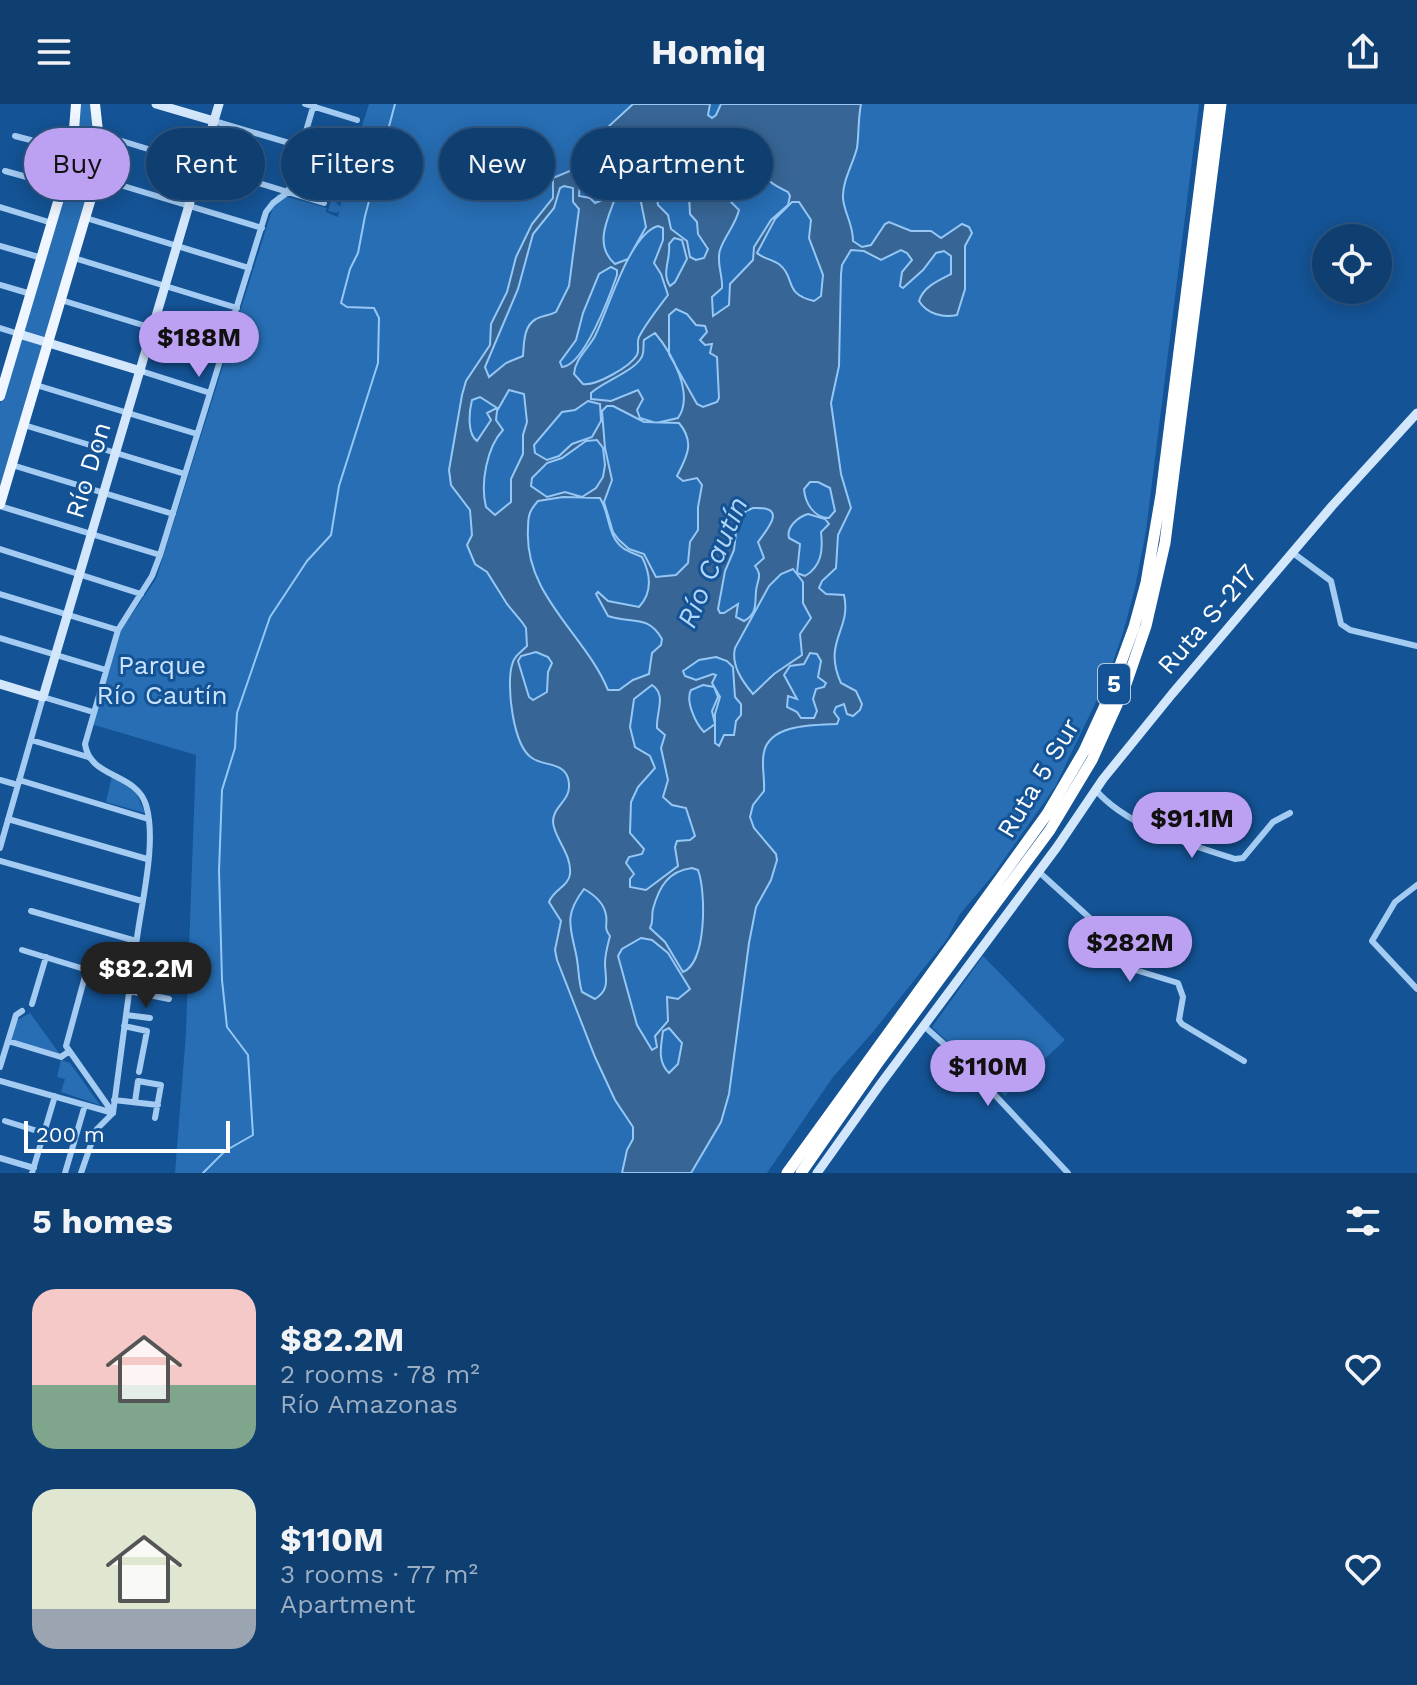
<!DOCTYPE html>
<html lang="en">
<head>
<meta charset="utf-8">
<style>
	:root { --surface:#0f3e70; --page:#1d4978; --text:#f1f3f6; --muted:#9baec3; --line:#2f5783; --accent:#bca0f2 }
	body { margin:0; font-family:"Work Sans",sans-serif; background:var(--page); color:var(--text); height:100vh; display:flex; flex-direction:column; font-size:30px; white-space:nowrap }
	* { box-sizing:border-box; margin:0 }
	p { font-size:26px; color:var(--muted) }
	.icon { flex:none; width:44px; height:44px; fill:none; stroke:currentColor; stroke-width:2; stroke-linecap:round; stroke-linejoin:round }
	.map { position:relative; height:1069px; overflow:hidden }
	.sheet { display:flex; flex-direction:column; background:var(--surface); flex:1 }
	.sheet>* { flex:none }
	.banner { position:absolute; left:24px; top:24px; width:800px; height:72px; display:flex; gap:16px }
	.buttons { position:absolute; left:1312px; top:120px; display:grid; gap:16px }
	.buttons a { display:grid; place-items:center; width:80px; height:80px; border-radius:50%; background:var(--surface); box-shadow:0 4px 20px #0003,0 0 0 2px var(--line); font-size:40px }
	.scale { position:absolute; left:24px; bottom:20px; width:206px; box-sizing:border-box; padding-left:8px; border:4px solid #fff; border-top:0; font-size:22px; line-height:28px; white-space:nowrap; color:#fff; -webkit-text-stroke:6px #145395; paint-order:stroke }
	.price { position:absolute; translate:-50% -68px; padding:0 18px; border-radius:28px; background:var(--accent); color:#111; font-size:26px; line-height:52px; filter:drop-shadow(0 2px 4px #0008) }
	.price::after { content:''; position:absolute; left:50%; top:48px; width:24px; height:18px; margin-left:-12px; background:inherit; clip-path:polygon(0 0,100% 0,50% 100%) }
	.price.current { background:#222; color:#fff }
	ul { padding:0; list-style:none }
	li { display:flex; align-items:center; gap:24px; height:200px; padding:0 32px }
	li span { display:grid; place-items:center; flex:none; width:224px; height:160px; border-radius:24px; color:#555 }
	li>.icon { margin-inline-start:auto }
	span .icon { width:96px; height:96px; fill:#fffc; stroke-width:1 }
	li b { font-size:34px }
	h2 { display:flex; justify-content:space-between; align-items:center; height:96px; padding:0 32px; font-size:34px }
	.pill { padding:0 28px; border-radius:36px; background:var(--surface); box-shadow:0 4px 20px #0003,0 0 0 2px var(--line); font-size:28px; line-height:72px }
	.pill.current { background:var(--accent); color:#111 }
	header { display:flex; justify-content:space-between; align-items:center; height:104px; padding:0 32px; background:var(--surface); font-size:36px; font-weight:700 }
	.map>svg:first-child { display:block }
	.green { fill:#276eb4 }
	.water { fill:#376595; stroke:#96c7f5; stroke-width:2; fill-rule:evenodd }
	.lines { fill:none; stroke-linecap:round; stroke-linejoin:round }
	.stream { stroke:#96c7f5; stroke-width:2 }
	.street { stroke:#a4cbf2; stroke-width:6 }
	.secondary { stroke:#d3e7fc; stroke-width:9 }
	.primary { stroke:#eff6ff; stroke-width:10 }
	.highway { stroke:#fff; stroke-width:11 }
	.labels { text-anchor:middle; stroke-width:6; stroke-linejoin:round; paint-order:stroke }
	.shield { fill:#145395; stroke:#b8cbdf; stroke-width:2 }
	.shield-label { font-size:24px; font-weight:bold; fill:#fff }
	.street-label { font-size:26px; fill:#fff; stroke:#145395 }
	.park-label { font-size:26px; fill:#cce4fd; stroke:#145395 }
	.water-label { font-size:28px; font-style:italic; fill:#b0d5f9; stroke:#145395 }
</style>
</head>
<body>
<header><svg class="icon" aria-label="menu" viewBox="0 0 24 24"><path d="M4 6h16M4 12h16M4 18h16"/></svg>Homiq<svg class="icon" aria-label="share" viewBox="0 0 24 24"><path d="M12 15V3M7 8l5-5 5 5M5 13v7h14v-7"/></svg></header>
<div class="map">
<svg width="1417" height="1069" viewBox="0 0 1417 1069">
	<rect width="100%" height="100%" fill="#145395"/>
	<path class="green" d="M78,0h15l6,55 -99,340v-95l74,-253z
		M369,0h830l-53,427 -11,57 -12,45 -17,48 -51,106 -62,88 -33,39 -13,25 -74,93 -40,45 -66,96h-592l11,-140 10,-278 -105,-31 29,-92 36,-53 121,-385 50,14 -1,4 12,5 1,-6 -2,2 -9,-2 4,-14 8,10 12,-50z
		M112,672l23,15 10,22 -39,-11z
		M983,852l82,84 -60,56 -73,-69z
		M30,909l29,40 -47,-13 5,-20z
		M61,956l9,3 30,42 -39,-13 4,-13 -8,-2z"/>
	<path class="water" d="M633,0h77l-2,11 4,3 4,-3 5,-11h140c-3,15 -2,30 -4,44 -4,16 -15,34 -14,50 1,15 10,25 10,43l9,6 9,-2 14,-21 4,-2 22,9h20l10,7 21,-14 7,3 3,6 -7,13v43l-8,26c-14,3 -30,-1 -38,-14 4,-14 20,-21 32,-27v-18l-7,-5 -8,2 -13,17 -20,18 -3,-2 2,-14 10,-12 -5,-7 -6,-3 -20,10 -17,-9 -13,-1 -9,15 -1,9 -2,92 -8,37 10,71 10,34 -13,27 -2,33 -14,13 -3,7 7,6 18,1c8,35 -22,46 -3,88l15,8 6,13 -2,6 -7,6 -6,-2 -3,-10 -8,3 -2,5 5,7 -2,5c-24,1 -67,0 -73,28 -3,12 1,26 0,39l-11,14 -3,12 4,11 22,26 1,6 -6,20 -15,27 -7,36 -20,151 -8,28 -30,51h-69l5,-23 6,-11v-12l-18,-27 -20,-43 -38,-97 -2,-10 6,-29 -12,-19c4,-12 20,-16 21,-28 2,-20 -16,-36 -17,-52 0,-18 21,-21 15,-44 -5,-16 -25,-12 -36,-20 -19,-12 -26,-73 -20,-93 2,-9 9,-13 15,-19l-1,-18 -4,-6 -15,-18 -20,-32 -12,-8 -8,-19 5,-10 -2,-25 -19,-25 -2,-15 13,-75 4,-14 24,-36 1,-21 16,-32 9,-35 16,-33 21,-26v-20l17,-7 14,-31 23,-12zM719,24c9,15 -4,30 -7,45l-8,4 -6,-7 2,-7 -3,-16 4,-7zM689,28l5,4 -5,30 3,19 -3,10 1,19 7,8 1,12 10,15 -4,9 -8,2 -6,-3 -3,-16 -16,-12 -3,-14 -10,-10c-5,-34 -17,-68 31,-73zM746,41l22,13c0,4 -2,8 -2,12 -2,12 13,17 22,22l2,4 -2,9 -17,15 -17,27 -1,13 -23,24 -1,21 -16,11 -1,-19 10,-9c1,-13 -6,-25 -2,-38 5,-15 15,-24 19,-40l-12,-12 -5,-19 10,-27zM614,50l1,9 -8,35 -12,5 -5,-5 -11,-2c1,-33 13,-21 27,-40zM564,82l9,2v14l6,7 -10,77 -13,26c-7,4 -13,3 -20,7 -13,7 -12,26 -13,37l-17,7 -17,14 -4,-10 33,-78 15,-55 21,-26 6,-20zM627,87l14,11 5,25 -18,32 -13,5c-22,-19 -7,-46 1,-68zM792,98h7l12,18 -2,18 14,37 -2,21 -7,5c-31,-7 -18,-23 -34,-36 -7,-6 -17,-6 -23,-12l18,-34zM658,122l5,2v12l-9,23 7,11 7,21c-9,12 -22,28 -29,42 -3,6 1,12 -2,18 -7,12 -41,31 -54,29l-9,-10c1,-15 14,-25 21,-38 13,-25 34,-102 63,-110zM674,134l8,2 5,19 -12,23 -5,4c-9,-13 1,-27 -1,-42zM611,163l6,3v5c-7,20 -33,91 -55,92l-2,-5 16,-22 7,-27 16,-39zM676,205l11,5 9,11 9,1 2,6 -7,8 5,5 7,-1 -2,9 7,4 2,41 -2,4 -14,5 -6,-3 -28,-50v-39zM655,229c16,19 40,61 23,85l-22,5 -16,-5 -3,-8 6,-11 -5,-9 -27,11 -20,-2v-6c12,-12 50,-24 52,-40 1,-4 0,-9 1,-13zM509,286l15,4 3,28 -4,13v19l-12,25v23l-16,13 -9,-8c-6,-24 1,-60 17,-77l-7,-10 1,-9zM480,293l17,11 -10,5 4,7 -14,21c-10,-7 -8,-29 -5,-41zM588,297l12,3 1,17 -9,16 -20,7 -13,12 -12,4 -12,-7 -1,-8 28,-33 13,-2zM613,302l31,16 35,1c17,20 7,35 -2,53l6,5 14,-3 5,7 -4,22v23l-8,12 -2,21 -12,12 -20,2 -12,-23 -15,-5 -10,-9 -6,-8 -9,-30 8,-22 -7,-32 -3,-37 5,-5zM597,336l6,8 2,17 -2,12 -7,11 -14,9 -17,-5 -18,5 -16,-11 1,-8 15,-15 15,-5 24,-17zM810,378h8l12,6 5,23 -6,7c-15,0 -24,-15 -25,-29zM563,393l37,1c10,16 7,38 23,50 5,4 13,6 19,9 9,18 11,35 -3,50l-31,-6 -10,-9 -2,2 12,22c23,8 40,-2 54,23l-1,6 -9,8 -3,21 -16,6 -14,10h-11c-23,-56 -84,-95 -80,-161 0,-13 1,-18 10,-28zM753,404c36,-2 14,21 5,34l6,16 -9,8c8,10 2,14 1,25 -1,14 1,23 -12,30l-8,-4 2,-13 -14,9h-4l-2,-4 7,-38 9,-21 3,-26 9,-13zM808,410l17,5 4,5 -8,8c2,18 1,34 -16,44l-8,-3 3,-29 -11,-6c-3,-11 9,-21 19,-24zM793,465l10,13v21l8,15 -11,16 2,21 -28,19 -21,20c-11,-13 -22,-29 -18,-46l34,-62 12,-12zM536,548l12,5 4,6 -4,9 -1,20 -14,8 -4,-3 -11,-36 3,-5zM810,549l7,1 4,7 -3,16 8,6 -2,4 -8,2 -3,10 4,12 -3,7h-13l-4,-6 -10,-5 1,-11 9,3 -13,-24 6,-9 14,-2zM716,553l11,4 6,6 2,30 6,7v11l-5,6 -2,14h-10l-5,11 -4,-3v-29l5,-17 -8,-14 4,-8 -3,-1 -17,6 -11,-4 -2,-5 16,-11zM652,581c15,10 4,27 5,43l8,7 -4,13 7,32 -5,17 9,8 14,3 9,28 -5,4 -13,1 -2,6 3,19 -32,24 -16,-3v-8l4,-5 -8,-11 3,-6 13,-3 2,-5 -14,-16 1,-31 7,-15 17,-19 -5,-12 -15,-9 -5,-20 4,-28zM703,581l11,2 4,10 -6,14 3,13 -11,8c-8,-8 -19,-31 -13,-42zM692,764l6,2c8,21 9,93 -15,102l-18,-30 -15,-14c4,-7 1,-11 3,-19 6,-22 15,-38 39,-41zM584,785c9,5 20,14 22,26 2,10 -3,12 4,21 -2,8 -5,18 -5,27 0,15 6,26 -10,36l-13,-7c-4,-12 -3,-25 -6,-38 -6,-28 -12,-39 8,-65zM641,834l11,2 16,13 22,36 -12,10 -11,-2 1,24 -13,15 2,11 -5,3 -15,-25 -19,-69 4,-7zM669,924l13,15 -4,21 -9,9c-12,-12 -8,-26 -6,-42z"/>
	<g class="lines">
		<path class="stream" d="M203,1069l22,-22 28,-16 -5,-80 -21,-28 -5,-47 -3,-109 3,-81 13,-42 2,-35 33,-96 37,-56 24,-26 8,-49 39,-123 1,-45 -5,-10 -27,-1 -6,-4 9,-34 8,-16 7,-37 30,-112"/>
		<path class="street" d="M305,0l52,16
			M214,17l133,39
			M99,30l225,69
			M15,32l58,15
			M5,67l58,16
			M97,74l165,50
			M0,103l52,16
			M86,114l163,50
			M0,142l42,12
			M74,154l163,50
			M0,181l31,9
			M61,196l163,50
			M0,224l19,6
			M141,267l69,22
			M36,281l161,49
			M24,321l161,49
			M12,361l161,49
			M0,402l160,49
			M0,445l141,45
			M1293,449l38,28 10,43 9,6 67,16
			M0,490l118,36
			M0,534l106,32
			M31,636l57,17
			M0,676l18,5
			M19,676l129,39
			M1095,685c30,37 96,56 140,70l8,-1 30,-36 17,-9
			M8,715l139,40
			M0,744l43,-151 50,15
			M0,757l142,40
			M1039,768l53,48v32l24,12 62,19 5,14 -4,23 3,4 62,37
			M1417,781l-22,17 -23,39 45,48
			M31,807l105,30
			M22,846l108,33
			M135,848l31,4
			M87,865l-21,77 47,67
			M132,867l41,7
			M129,887l40,8
			M32,900l14,-47
			M126,911l24,3
			M124,922l23,5 -8,41
			M924,922l39,35 105,112
			M8,937l53,16 7,-5
			M0,963l16,-52 6,-4
			M0,977l113,32
			M114,996l44,5
			M135,998l3,-21 23,4 -6,33
			M113,1009c8,-59 15,-117 24,-175 5,-38 20,-97 9,-133 -10,-33 -56,-26 -61,-61l33,-114 34,-54 8,-21 106,-343 7,-9 15,-11 26,-88
			M5,1017l39,12
			M0,1054l34,10
			M32,1069l23,-77
			M65,1069l20,-68
			M81,1069l15,-43 17,-17"/>
		<path class="secondary" d="M156,0l58,17
			M19,230l122,37
			M0,580l43,13 176,-593
			M817,1069l62,-87 178,-239 46,-68 69,-85 160,-188 85,-93"/>
		<path class="primary" d="M72,51l9,-5 9,2 8,16
			M0,292l72,-241 4,-51
			M0,400l97,-326 4,-19 -6,-55"/>
		<path class="highway" d="M787,1069l260,-359 37,-63 23,-50 27,-74 12,-44 15,-88 49,-391
			M801,1069l76,-109 173,-234 42,-70 33,-73 21,-61 19,-83 56,-439"/>
	</g>
	<g class="labels">
		<rect class="shield" x="1098" y="560" width="32" height="40" rx="6"/>
		<g class="shield-label">
			<text x="1114" y="588">5</text>
		</g>
		<g class="street-label">
			<text transform="translate(88 366) rotate(-73)" y="9">Río Don</text>
			<text transform="translate(1207 515) rotate(-49)" y="9">Ruta S-217</text>
			<text transform="translate(1038 674) rotate(-59)" y="9">Ruta 5 Sur</text>
		</g>
		<g class="park-label">
			<text x="162" y="570">Parque<tspan x="162" dy="30">Río Cautín</tspan></text>
		</g>
		<g class="water-label">
			<text transform="translate(712 458) rotate(-67)" y="10">Río Cautín</text>
		</g>
	</g>
</svg>
<div class="buttons">
<a><svg class="icon" aria-label="locate" viewBox="0 0 24 24"><circle cx="12" cy="12" r="6"/><path d="M12 2v4M12 18v4M2 12h4M18 12h4"/></svg></a>
</div>
<div class="scale">200 m</div>
<b class="price" style="left:199px;top:275px">$188M</b>
<b class="price" style="left:1192px;top:756px">$91.1M</b>
<b class="price" style="left:1130px;top:880px">$282M</b>
<b class="price current" style="left:146px;top:906px">$82.2M</b>
<b class="price" style="left:988px;top:1004px">$110M</b>
<div class="banner">
<a class="pill current">Buy</a>
<a class="pill">Rent</a>
<a class="pill">Filters</a>
<a class="pill">New</a>
<a class="pill">Apartment</a>
</div>
</div>
<section class="sheet">
<h2>5 homes<svg class="icon" aria-label="filters" viewBox="0 0 24 24"><path d="M4 7h16M4 17h16"/><circle cx="9" cy="7" r="2"/><circle cx="15" cy="17" r="2"/></svg></h2>
<ul>
<li><span style="background:linear-gradient(#f6c9c9 60%,#7fa58c 0)"><svg class="icon" aria-label="home" viewBox="0 0 24 24"><path d="M3 11l9-7 9 7M6 9v11h12V9"/></svg></span><div><b>$82.2M</b><p>2 rooms · 78 m²</p><p>Río Amazonas</p></div><svg class="icon" aria-label="heart" viewBox="0 0 24 24"><path d="M12 20l-8-8c-3-5 5-10 8-4 3-6 11-1 8 4z"/></svg></li>
<li><span style="background:linear-gradient(#dfe7d0 75%,#9aa5b1 0)"><svg class="icon" aria-label="home" viewBox="0 0 24 24"><path d="M3 11l9-7 9 7M6 9v11h12V9"/></svg></span><div><b>$110M</b><p>3 rooms · 77 m²</p><p>Apartment</p></div><svg class="icon" aria-label="heart" viewBox="0 0 24 24"><path d="M12 20l-8-8c-3-5 5-10 8-4 3-6 11-1 8 4z"/></svg></li>
</ul>
</section>
</body>
</html>
